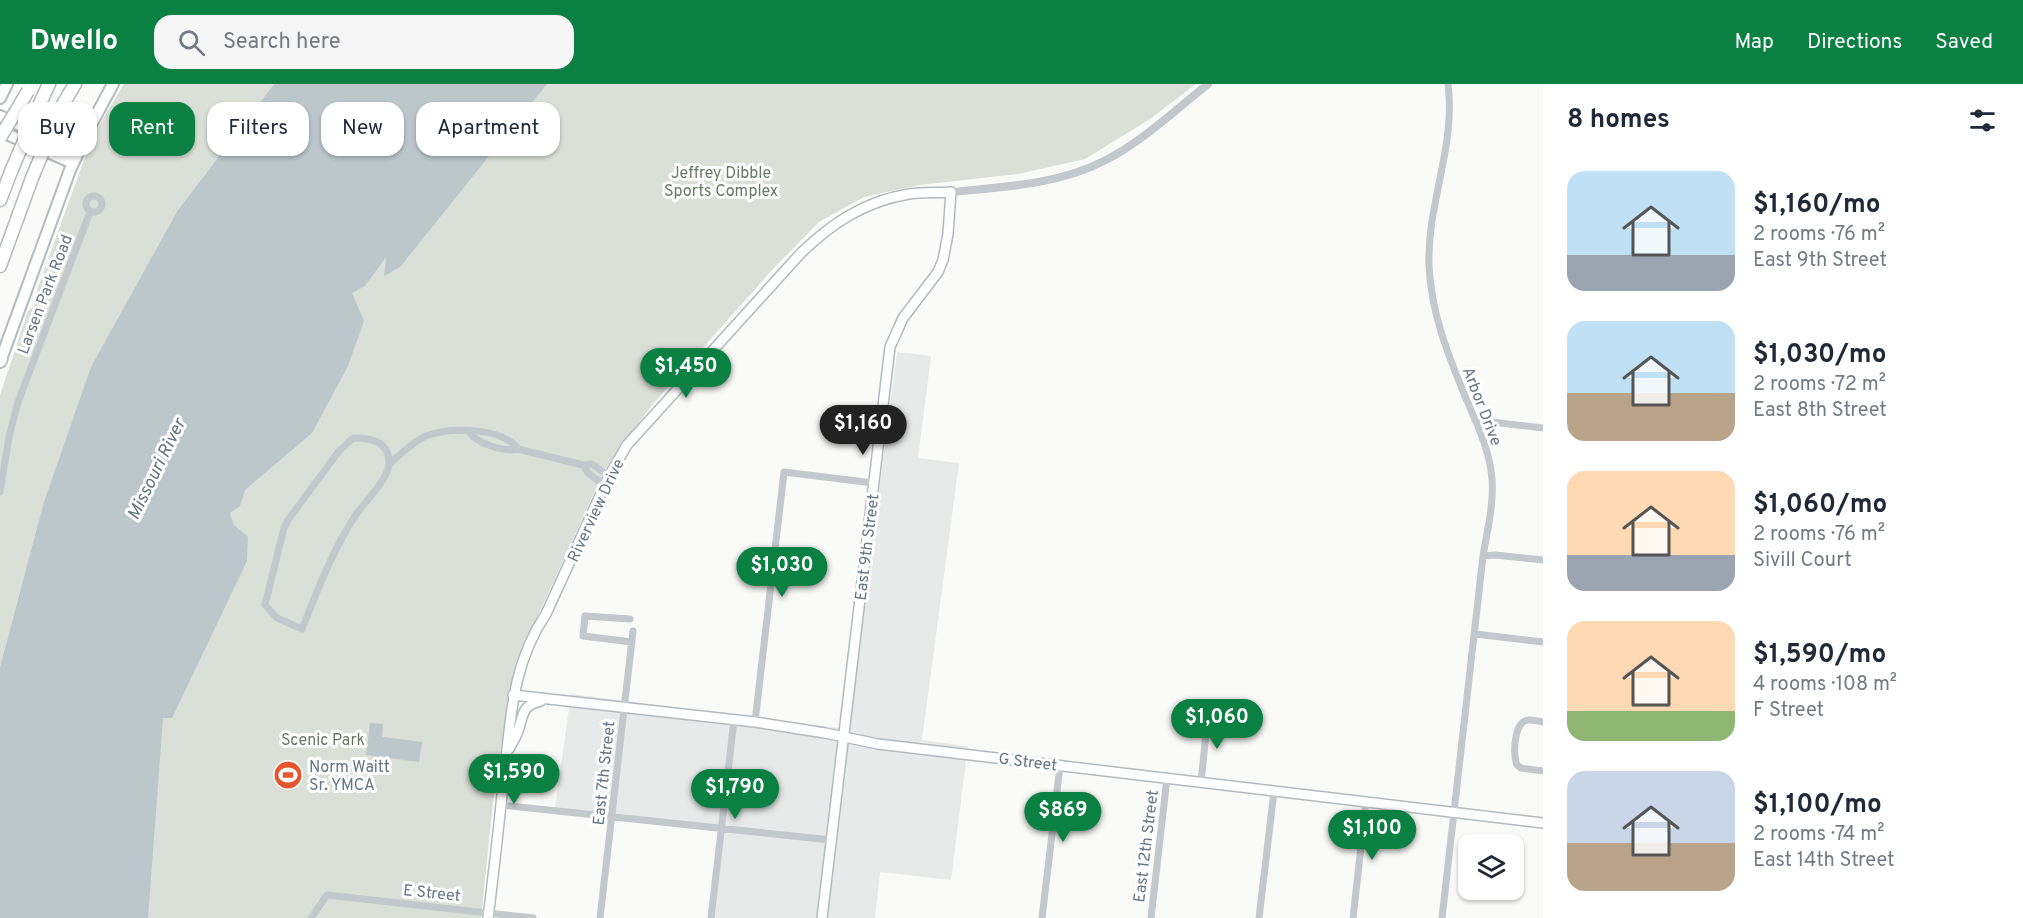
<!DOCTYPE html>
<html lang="en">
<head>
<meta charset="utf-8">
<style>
	:root { --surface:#fff; --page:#f6f6f7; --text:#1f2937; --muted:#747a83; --accent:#0b8043 }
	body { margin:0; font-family:Overpass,sans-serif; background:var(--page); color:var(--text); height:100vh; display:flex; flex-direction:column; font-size:22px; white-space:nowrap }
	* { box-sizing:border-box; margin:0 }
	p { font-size:20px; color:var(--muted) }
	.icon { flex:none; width:33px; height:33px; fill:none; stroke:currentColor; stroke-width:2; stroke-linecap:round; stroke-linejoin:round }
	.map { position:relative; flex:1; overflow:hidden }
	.drawer { display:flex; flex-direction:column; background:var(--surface); width:480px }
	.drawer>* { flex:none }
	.top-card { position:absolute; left:18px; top:18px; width:570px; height:54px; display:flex; gap:12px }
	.controls { position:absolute; left:1458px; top:750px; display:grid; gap:12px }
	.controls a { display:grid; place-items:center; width:66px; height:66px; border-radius:12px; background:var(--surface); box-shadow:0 2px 4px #0004; font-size:30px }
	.price { position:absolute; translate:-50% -51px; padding:0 14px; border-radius:21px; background:var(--accent); color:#fff; font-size:20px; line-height:39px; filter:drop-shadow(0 2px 3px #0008) }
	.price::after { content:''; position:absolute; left:50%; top:36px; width:18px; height:14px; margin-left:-9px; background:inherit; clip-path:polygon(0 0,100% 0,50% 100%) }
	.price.current { background:#222; color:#fff }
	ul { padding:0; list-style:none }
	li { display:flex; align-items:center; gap:18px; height:150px; padding:0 24px }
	li span { display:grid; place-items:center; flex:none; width:168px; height:120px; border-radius:18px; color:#555 }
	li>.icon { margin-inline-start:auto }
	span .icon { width:72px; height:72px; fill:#fffc; stroke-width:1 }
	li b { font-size:26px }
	h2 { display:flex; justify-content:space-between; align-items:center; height:72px; padding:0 24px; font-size:26px }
	.chip { padding:0 21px; border-radius:18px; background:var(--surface); box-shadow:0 2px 4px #0004; font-size:21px; line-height:54px }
	.chip.current { background:var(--accent); color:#fff }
	header { display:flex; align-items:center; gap:36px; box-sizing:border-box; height:84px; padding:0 30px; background:var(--accent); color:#fff }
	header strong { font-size:28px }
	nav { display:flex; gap:33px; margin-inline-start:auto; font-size:21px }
	.search { width:420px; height:54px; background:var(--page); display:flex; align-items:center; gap:15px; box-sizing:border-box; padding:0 21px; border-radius:18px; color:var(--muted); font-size:22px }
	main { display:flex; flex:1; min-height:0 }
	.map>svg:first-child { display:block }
	.built { fill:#e8e9e9 }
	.green { fill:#dadfd7 }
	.water { fill:#bbc7cb }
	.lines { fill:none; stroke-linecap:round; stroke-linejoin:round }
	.secondary-casing { stroke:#b3babf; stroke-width:12 }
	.primary-casing { stroke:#b5babe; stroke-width:14 }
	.motorway-casing { stroke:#b4b9bd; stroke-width:15 }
	.minor { stroke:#c3c8cc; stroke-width:7 }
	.tertiary { stroke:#c3c8cc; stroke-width:8 }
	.secondary { stroke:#fff; stroke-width:9 }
	.primary { stroke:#fff; stroke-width:10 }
	.motorway { stroke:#fff; stroke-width:12 }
	.motorway-bridge-casing { stroke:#b4b9bd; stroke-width:15; stroke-linecap:butt }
	.motorway-bridge { stroke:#fff; stroke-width:12 }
	.labels { text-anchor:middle; stroke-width:6; stroke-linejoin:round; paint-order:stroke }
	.park-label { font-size:16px; fill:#687a64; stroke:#fff }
	.street-label { font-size:16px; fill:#657683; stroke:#fff }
	.poi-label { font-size:16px; fill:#657683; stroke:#fff; text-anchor:start }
	.water-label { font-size:18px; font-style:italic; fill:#60757c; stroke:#fff }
</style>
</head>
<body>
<header>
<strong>Dwello</strong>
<div class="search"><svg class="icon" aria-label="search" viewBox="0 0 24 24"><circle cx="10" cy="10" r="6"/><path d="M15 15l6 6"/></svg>Search here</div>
<nav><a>Map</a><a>Directions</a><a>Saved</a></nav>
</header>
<main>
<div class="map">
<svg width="1543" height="834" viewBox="0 0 1543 834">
	<rect width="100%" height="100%" fill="#fafaf8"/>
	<path class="built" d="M897,268l34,4 -13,102 41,5 -37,277 46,6 -17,134 -71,-8 -5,46h-167l11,-92 -164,-18 16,-114 277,35z"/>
	<path class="green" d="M124,0h150l-96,126 -135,295 -43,162v-272l28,-84 6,-5 3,-16 56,-155z
		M498,0h698l-46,35 -65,40 -67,15 -99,11 -55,12 -45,25 -46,47 -121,136 -47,64 -85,186 -12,45 -15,102 -12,116h-342l-14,-165 174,-432z"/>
	<path class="water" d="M274,0h273l-147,183 -16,9 2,-19 -21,29 -13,7 12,28 -16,45 -36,67 -67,57 -5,16 -10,7 3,11 15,13 -1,24 -75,157h-9l-15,200h-148v-251l43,-162 48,-138 87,-157z
		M370,639l13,1 -1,13 40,5 -3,20 -53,-7z"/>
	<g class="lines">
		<g class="secondary-casing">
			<path id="secondary" d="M513,611l242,27 70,11 53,11 665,79
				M509,665c3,-6 7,-12 9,-18 6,-17 3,-25 23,-30
				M488,834c6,-47 11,-94 16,-142 7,-58 8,-112 42,-162l63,-138 18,-31 174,-192c31,-30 64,-52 108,-59 14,-2 28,-1 42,-2l-3,42 -5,26 -5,12 -35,46 -13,29 -68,571"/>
		</g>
		<g class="primary-casing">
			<path id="primary" d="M0,14l7,-14
				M0,32l78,36
				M0,47l73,32
				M0,278l70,-192 22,-47 21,-39"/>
		</g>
		<g class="motorway-casing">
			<path id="motorway" d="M42,15l7,-15
				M62,22l13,-22
				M0,116l12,-31
				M0,182l32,-88
				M0,277l1,-2"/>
		</g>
		<path class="minor" d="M86 120a8 8 0 1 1 16 0a8 8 0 1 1-16 0Z
			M1475,336l68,8
			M470,349c8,11 34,19 48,16l65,16 9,-1 17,12
			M353,354c18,0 36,3 36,25 0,15 -23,38 -32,50 -24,36 -39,76 -55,116l-25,-11 -12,-13 19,-77 4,-8 51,-69z
			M389,380c11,-9 23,-22 37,-28 24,-9 76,-9 92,13
			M583,381l5,8 17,13
			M0,408l9,-55 9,-35 72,-190
			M1483,472l12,-1 48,5
			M630,535l-45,-3 -2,20 49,6
			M1475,550l68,8
			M755,638l29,-250 89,11
			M1543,638c-6,-1 -15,-4 -20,0 -9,7 -10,33 -6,43l4,3 22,3
			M1201,698l7,-67
			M501,721l330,35
			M311,834l16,-23 206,23
			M600,834l33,-287
			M711,834l23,-198
			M1042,834l18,-152
			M1151,834l16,-140
			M1259,834l15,-127
			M1353,834l13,-116
			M1442,834l41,-362c4,-25 11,-51 9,-77 -2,-27 -14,-53 -25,-78 -18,-44 -36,-87 -38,-136 -2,-61 27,-119 19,-181"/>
		<path class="tertiary" d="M951,108c51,-5 106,-7 153,-31 38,-19 71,-51 104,-77"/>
		<use href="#secondary" class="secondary"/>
		<use href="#primary" class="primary"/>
		<use href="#motorway" class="motorway"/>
		<g class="motorway-bridge-casing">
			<path id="motorway-bridge" d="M0,54l28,-47
				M12,85l30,-70
				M32,94l30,-72"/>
		</g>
		<use href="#motorway-bridge" class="motorway-bridge"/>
	</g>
	<defs>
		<g id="stadium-disc" transform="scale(1.5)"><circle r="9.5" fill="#e4572e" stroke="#fff"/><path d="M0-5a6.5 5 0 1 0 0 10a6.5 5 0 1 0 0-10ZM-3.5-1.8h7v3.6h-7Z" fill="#fff"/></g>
	</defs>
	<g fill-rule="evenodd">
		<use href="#stadium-disc" x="288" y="691"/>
	</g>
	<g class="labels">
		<g class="park-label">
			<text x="721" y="94">Jeffrey Dibble<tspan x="721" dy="18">Sports Complex</tspan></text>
			<text x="323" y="661">Scenic Park</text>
		</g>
		<g class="street-label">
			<text transform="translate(44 210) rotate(-69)" y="6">Larsen Park Road</text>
			<text transform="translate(1483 322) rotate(69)" y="6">Arbor Drive</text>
			<text transform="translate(595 426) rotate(-65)" y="6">Riverview Drive</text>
			<text transform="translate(866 463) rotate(-83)" y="6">East 9th Street</text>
			<text transform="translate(1028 677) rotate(7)" y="6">G Street</text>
			<text transform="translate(603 689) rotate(-84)" y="6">East 7th Street</text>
			<text transform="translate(1145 762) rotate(-83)" y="6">East 12th Street</text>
			<text transform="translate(432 808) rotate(6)" y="6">E Street</text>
		</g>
		<g class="poi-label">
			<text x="309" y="688">Norm Waitt<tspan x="309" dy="18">Sr. YMCA</tspan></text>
		</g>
		<g class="water-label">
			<text transform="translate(156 385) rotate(-64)" y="6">Missouri River</text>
		</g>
	</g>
</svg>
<div class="controls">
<a><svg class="icon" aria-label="layers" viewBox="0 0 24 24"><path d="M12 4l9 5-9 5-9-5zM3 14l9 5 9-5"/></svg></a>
</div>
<b class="price" style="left:686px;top:315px">$1,450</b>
<b class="price current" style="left:863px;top:372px">$1,160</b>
<b class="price" style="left:782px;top:514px">$1,030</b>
<b class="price" style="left:1217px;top:666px">$1,060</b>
<b class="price" style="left:514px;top:721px">$1,590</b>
<b class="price" style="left:735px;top:736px">$1,790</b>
<b class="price" style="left:1063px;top:759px">$869</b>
<b class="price" style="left:1372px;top:777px">$1,100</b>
<div class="top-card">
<a class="chip">Buy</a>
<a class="chip current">Rent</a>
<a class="chip">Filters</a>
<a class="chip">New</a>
<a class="chip">Apartment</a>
</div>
</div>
<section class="drawer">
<h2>8 homes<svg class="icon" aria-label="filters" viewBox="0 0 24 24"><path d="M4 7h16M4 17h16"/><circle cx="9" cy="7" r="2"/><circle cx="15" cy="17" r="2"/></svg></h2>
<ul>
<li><span style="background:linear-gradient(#bfe0f5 70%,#9aa5b1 0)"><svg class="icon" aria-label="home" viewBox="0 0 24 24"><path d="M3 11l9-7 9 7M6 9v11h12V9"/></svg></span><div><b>$1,160/mo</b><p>2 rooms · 76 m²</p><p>East 9th Street</p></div></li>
<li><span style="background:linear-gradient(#bfe0f5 60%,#b9a48a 0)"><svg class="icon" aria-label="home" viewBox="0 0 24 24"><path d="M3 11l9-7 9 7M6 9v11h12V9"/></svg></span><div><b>$1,030/mo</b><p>2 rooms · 72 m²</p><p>East 8th Street</p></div></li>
<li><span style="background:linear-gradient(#ffd9b3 70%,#9aa5b1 0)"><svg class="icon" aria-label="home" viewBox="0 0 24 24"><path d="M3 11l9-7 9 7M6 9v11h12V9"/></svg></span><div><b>$1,060/mo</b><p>2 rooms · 76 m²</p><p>Sivill Court</p></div></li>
<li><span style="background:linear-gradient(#ffd9b3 75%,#8fb573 0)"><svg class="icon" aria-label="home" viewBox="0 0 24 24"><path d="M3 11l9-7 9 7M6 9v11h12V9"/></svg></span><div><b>$1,590/mo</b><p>4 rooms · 108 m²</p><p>F Street</p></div></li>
<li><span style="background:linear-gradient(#c9d6e8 60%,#b9a48a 0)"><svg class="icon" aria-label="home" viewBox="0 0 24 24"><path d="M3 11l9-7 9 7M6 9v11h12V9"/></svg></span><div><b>$1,100/mo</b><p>2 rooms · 74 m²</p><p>East 14th Street</p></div></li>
</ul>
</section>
</main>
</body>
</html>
